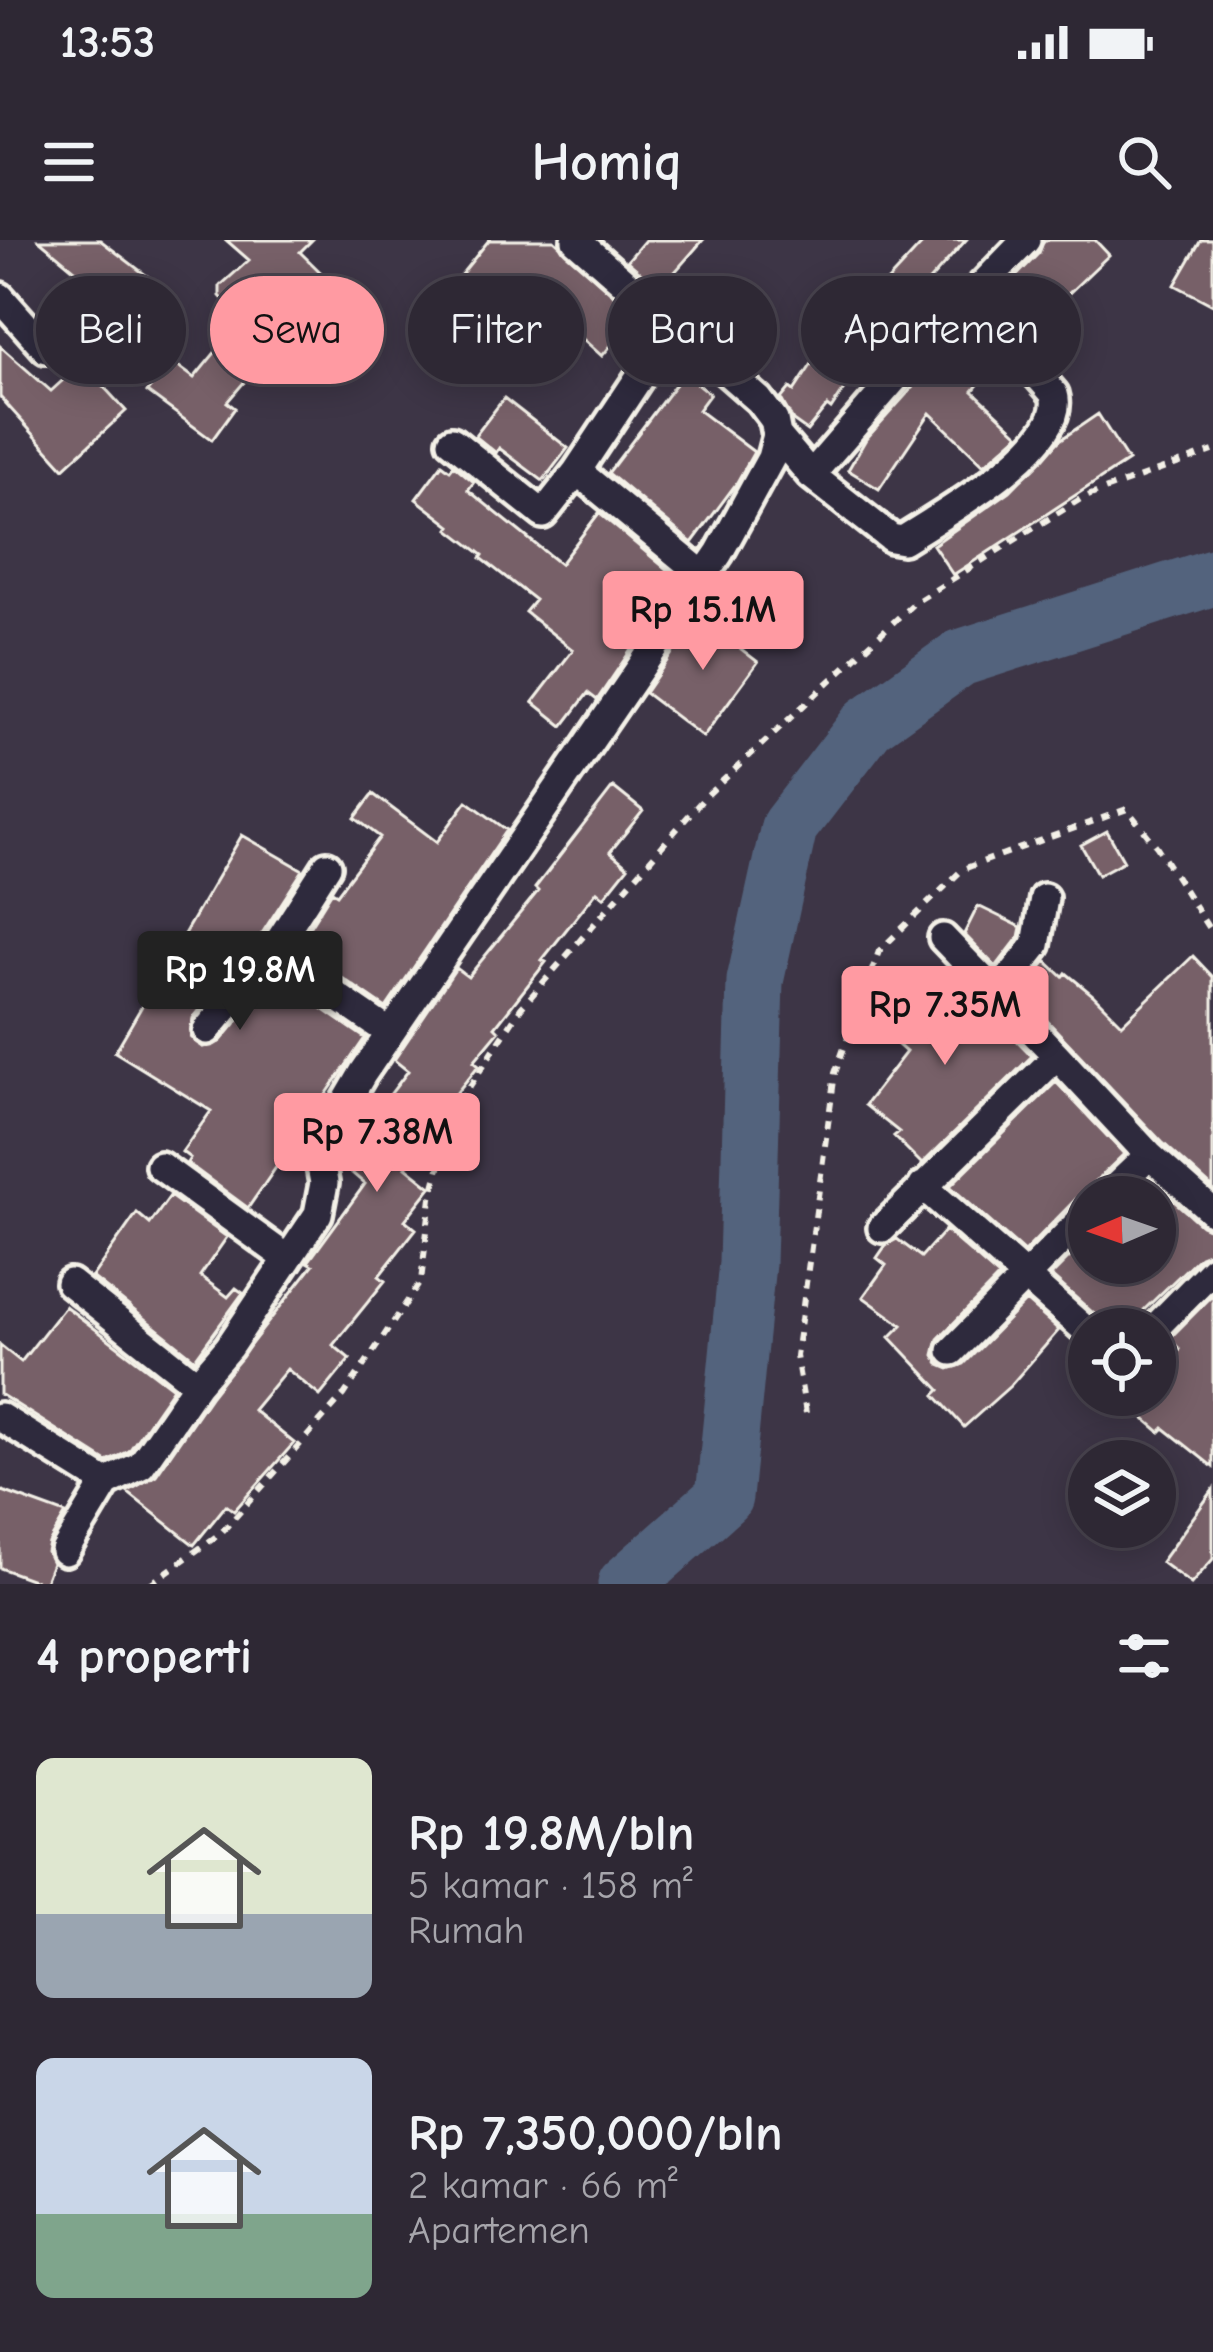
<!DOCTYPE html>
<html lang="id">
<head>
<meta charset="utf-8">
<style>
	:root { --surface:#2e2834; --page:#3a3440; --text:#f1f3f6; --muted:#a7a6ac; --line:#49444f; --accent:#ff9aa2 }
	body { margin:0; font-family:"Comic Neue",sans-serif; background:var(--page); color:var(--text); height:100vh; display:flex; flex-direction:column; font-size:45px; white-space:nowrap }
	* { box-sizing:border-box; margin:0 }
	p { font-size:39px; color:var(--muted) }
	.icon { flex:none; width:66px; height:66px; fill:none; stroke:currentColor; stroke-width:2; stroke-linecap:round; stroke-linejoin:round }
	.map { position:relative; height:1344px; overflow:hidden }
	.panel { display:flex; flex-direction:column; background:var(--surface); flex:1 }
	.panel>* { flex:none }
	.banner { position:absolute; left:36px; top:36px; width:1143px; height:108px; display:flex; gap:24px }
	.needle { width:78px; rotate:268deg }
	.controls { position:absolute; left:1068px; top:936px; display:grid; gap:24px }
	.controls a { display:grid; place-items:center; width:108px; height:108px; border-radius:50%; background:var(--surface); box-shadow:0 6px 30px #0003,0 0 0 3px var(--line); font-size:60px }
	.price { position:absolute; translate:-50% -102px; padding:0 27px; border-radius:12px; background:var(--accent); color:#111; font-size:39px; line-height:78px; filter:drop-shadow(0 3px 6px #0008) }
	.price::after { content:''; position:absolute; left:50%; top:72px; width:36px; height:27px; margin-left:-18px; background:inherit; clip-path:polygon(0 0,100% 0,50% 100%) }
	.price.active { background:#222; color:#fff }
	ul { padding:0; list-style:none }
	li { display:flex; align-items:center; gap:36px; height:300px; padding:0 36px }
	li span { display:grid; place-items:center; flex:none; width:336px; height:240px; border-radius:18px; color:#555 }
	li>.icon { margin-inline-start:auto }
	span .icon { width:144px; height:144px; fill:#fffc; stroke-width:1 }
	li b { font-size:51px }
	h2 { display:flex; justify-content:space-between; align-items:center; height:144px; padding:0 36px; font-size:51px }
	.pill { padding:0 42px; border-radius:54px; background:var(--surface); box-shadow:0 6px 30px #0003,0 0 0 3px var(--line); font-size:42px; line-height:108px }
	.pill.active { background:var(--accent); color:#111 }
	.status { display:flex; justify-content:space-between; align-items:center; height:84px; padding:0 60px; background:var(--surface); direction:ltr }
	.status svg { height:33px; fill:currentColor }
	header { display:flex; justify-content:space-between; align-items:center; height:156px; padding:0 36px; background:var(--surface); font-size:54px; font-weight:700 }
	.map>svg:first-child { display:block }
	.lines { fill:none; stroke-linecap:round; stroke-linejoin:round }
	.river { stroke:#53647d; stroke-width:57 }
	.building { fill:#776068; stroke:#f4f1e8; stroke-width:3 }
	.street-casing { stroke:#f4f1e8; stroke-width:36 }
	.path { stroke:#f4f1e8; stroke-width:6; stroke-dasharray:9 9; stroke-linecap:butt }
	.street { stroke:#2f2a3d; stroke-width:27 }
</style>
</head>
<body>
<div class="status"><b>13:53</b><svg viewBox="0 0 49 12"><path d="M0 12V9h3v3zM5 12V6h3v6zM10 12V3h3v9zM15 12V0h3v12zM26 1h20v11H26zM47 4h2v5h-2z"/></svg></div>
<header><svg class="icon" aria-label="menu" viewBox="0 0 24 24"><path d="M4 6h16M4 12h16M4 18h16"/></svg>Homiq<svg class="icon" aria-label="search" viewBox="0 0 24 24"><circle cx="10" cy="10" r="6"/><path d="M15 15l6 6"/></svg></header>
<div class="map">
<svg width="1213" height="1344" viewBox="0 0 1213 1344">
	<rect width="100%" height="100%" fill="#3d3546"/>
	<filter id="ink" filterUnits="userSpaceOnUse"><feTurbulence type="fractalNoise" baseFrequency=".00833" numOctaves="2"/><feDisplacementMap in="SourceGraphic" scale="24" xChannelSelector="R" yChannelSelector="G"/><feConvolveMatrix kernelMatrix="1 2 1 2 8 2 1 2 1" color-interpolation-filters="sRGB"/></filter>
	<g filter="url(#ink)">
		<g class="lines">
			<path class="river" d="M626,1344l98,-87 23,-234 8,-282 34,-154 79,-103 92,-66 253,-81"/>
		</g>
		<path class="building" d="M39,0h61l76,58 -6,20 -26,34 -64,-50 13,-17z
			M226,0h86l-12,12 53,52 -31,30 -9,-9 -35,34 -7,-8 -44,51 8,6 -23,32 -65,-48 23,-32 24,18 48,-58 -22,-24v-10l29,-26z
			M489,0h65l82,76 -34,40 -28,-25 -48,49 -47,-47 9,-9 -41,-32z
			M645,0h58l-43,49 -33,-28z
			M926,0h40l-71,79 -23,-21z
			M1044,0h51l14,15 -83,79 -31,-36 44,-45z
			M1201,0h12v65l-38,-20z
			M857,67l20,18 -37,43 13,8 -22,33 -4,-3 -20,25 -14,-10 -12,-22 9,-11 4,3 35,-53z
			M970,84l29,34 -26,33 46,43 -35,31 -54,-52 -51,76 -31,-19 18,-31z
			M0,106l51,45 31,-28 44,48 -62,57 -64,-71z
			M684,133l26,21 -12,16 56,42 -18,32 -44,59 -84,-70z
			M504,158l64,50 -25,33 -44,-33 -3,5 -21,-17z
			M1098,174l30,47 -175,114 -20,-30 77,-54 50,-51z
			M442,224l8,6 4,-5 20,17 -6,8 92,74 39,-51 71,59 -4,5 9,8 -78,115 -9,-7 -25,33 -30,-24 40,-52 -48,-38 10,-12 -54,-42 2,-3 -34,-26 2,-3 -35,-27z
			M704,367l44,33 -7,9 17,13 -55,75 -58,-44z
			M613,547l30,24 -33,41 18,15 -24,30 -7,-6 -55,69 4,2 -51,65 4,4 -25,30 5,4 -33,41 5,4 -45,57 25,20 -26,33 11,9 -37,47 6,5 -52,64 17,14 -30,37 -33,-27 -34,41 41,33 -60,68 -8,-6 -32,40 -67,-53 29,-17 55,-80 102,-130 -5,-3 57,-78 -13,-11 6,-8 -13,-11 63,-83 -14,-11 62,-92 12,9 70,-86 -3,-3z
			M373,554l64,48 30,-41 40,29 -121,178 -89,-61 35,-56 5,3 43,-57 -25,-19z
			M1107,591l17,30 -26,14 -17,-30z
			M242,595l61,35 -46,71 -64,77 -2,19 12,10 17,-5 55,-66 90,62 -117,170 -61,-45 3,-5 -8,-6 29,-41 -96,-59z
			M978,666l43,21 -2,10 -23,30 -32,-33z
			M1193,716l20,21v211l-51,-46 -141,-149 25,-32 17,16 3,-4 27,22 29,29z
			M949,731l83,85 -110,108 -28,-28 5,-4 -34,-27 41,-53 -16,-14z
			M1056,842l68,72 -31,30 -5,10 -12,5 -52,53 -74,-66z
			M1149,939l52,46 12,5v21l-13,5 -76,73h-18l-5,-9 -50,-44 38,-38v25h66v-66h-24z
			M170,956l57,41 -27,39 28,21 8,-9 7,5 -48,66 -103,-82 45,-64 13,11z
			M945,990l54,47 -61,62 -4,16 6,10 9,4 15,-5 62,-63 33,29 -49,56 -46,41 -29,-32 5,-5 -50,-53 12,-12 -39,-28 23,-32 -9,-7 9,-13 11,-6 24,18z
			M1213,1055v172l-49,-39 -4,4 -27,-23 11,-14h11v-18l25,-28 -11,-10z
			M65,1066l108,82 -44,63 -22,11 -107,-68v-49l21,17z
			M0,1250l66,24 -17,29 -2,9 5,11 -8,21 -44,-16z
			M1213,1250v69l-22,25 -30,-22z"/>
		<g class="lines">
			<g class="street-casing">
				<path id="street" d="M0,57l46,52
					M672,88l-95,143 126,104
					M777,195l34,40 104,-120 111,-115
					M452,201l91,73 34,-43
					M811,235l80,63 12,2c37,-24 167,-96 151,-146l-83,-96
					M1044,658l-8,47 -39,49 60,62
					M943,698l54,56
					M272,712l55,-86
					M207,790l65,-78 118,81
					M160,926l128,93
					M923,946l166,147
					M1105,957l44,-42
					M882,988l175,-172 92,99 64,57
					M70,1043l127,101
					M1154,1089l59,-60
					M952,1111l137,-139
					M0,1177l106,66 35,-18 56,-81 32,-37 89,-133 6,-31 -3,-17 2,-24 40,-69 356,-520 52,-95 6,-23 -3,-15 -15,-20 -183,-160
					M65,1311l41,-68"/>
			</g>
			<path class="path" d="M806,1173l-10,-57 39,-283 44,-122 84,-82 164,-60 30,38 56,88
				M150,1344l71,-51 123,-138 77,-114 10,-83 24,-89 66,-101 183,-210 210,-195 168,-105 131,-47"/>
			<use href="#street" class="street"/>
		</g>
	</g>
</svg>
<div class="controls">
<a><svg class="needle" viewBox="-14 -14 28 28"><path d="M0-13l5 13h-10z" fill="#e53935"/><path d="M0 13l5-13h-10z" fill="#a7a6ac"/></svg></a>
<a><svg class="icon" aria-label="locate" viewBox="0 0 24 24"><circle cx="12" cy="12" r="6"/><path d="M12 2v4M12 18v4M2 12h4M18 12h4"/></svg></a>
<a><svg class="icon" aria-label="layers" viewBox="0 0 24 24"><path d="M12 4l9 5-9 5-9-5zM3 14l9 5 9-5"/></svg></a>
</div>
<b class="price" style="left:703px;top:433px">Rp 15.1M</b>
<b class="price active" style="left:240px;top:793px">Rp 19.8M</b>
<b class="price" style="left:945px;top:828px">Rp 7.35M</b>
<b class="price" style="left:377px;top:955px">Rp 7.38M</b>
<div class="banner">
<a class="pill">Beli</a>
<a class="pill active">Sewa</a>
<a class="pill">Filter</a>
<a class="pill">Baru</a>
<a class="pill">Apartemen</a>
</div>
</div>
<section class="panel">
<h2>4 properti<svg class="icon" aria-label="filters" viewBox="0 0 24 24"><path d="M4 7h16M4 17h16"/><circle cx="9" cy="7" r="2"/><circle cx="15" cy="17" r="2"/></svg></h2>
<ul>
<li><span style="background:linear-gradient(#dfe7d0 65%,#9aa5b1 0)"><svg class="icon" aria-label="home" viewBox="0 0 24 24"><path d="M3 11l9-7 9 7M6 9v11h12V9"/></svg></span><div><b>Rp 19.8M/bln</b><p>5 kamar · 158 m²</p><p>Rumah</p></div></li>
<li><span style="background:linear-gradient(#c9d6e8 65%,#7fa58c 0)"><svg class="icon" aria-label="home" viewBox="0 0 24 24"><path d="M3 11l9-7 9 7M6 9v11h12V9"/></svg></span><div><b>Rp 7,350,000/bln</b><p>2 kamar · 66 m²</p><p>Apartemen</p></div></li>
</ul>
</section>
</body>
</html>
